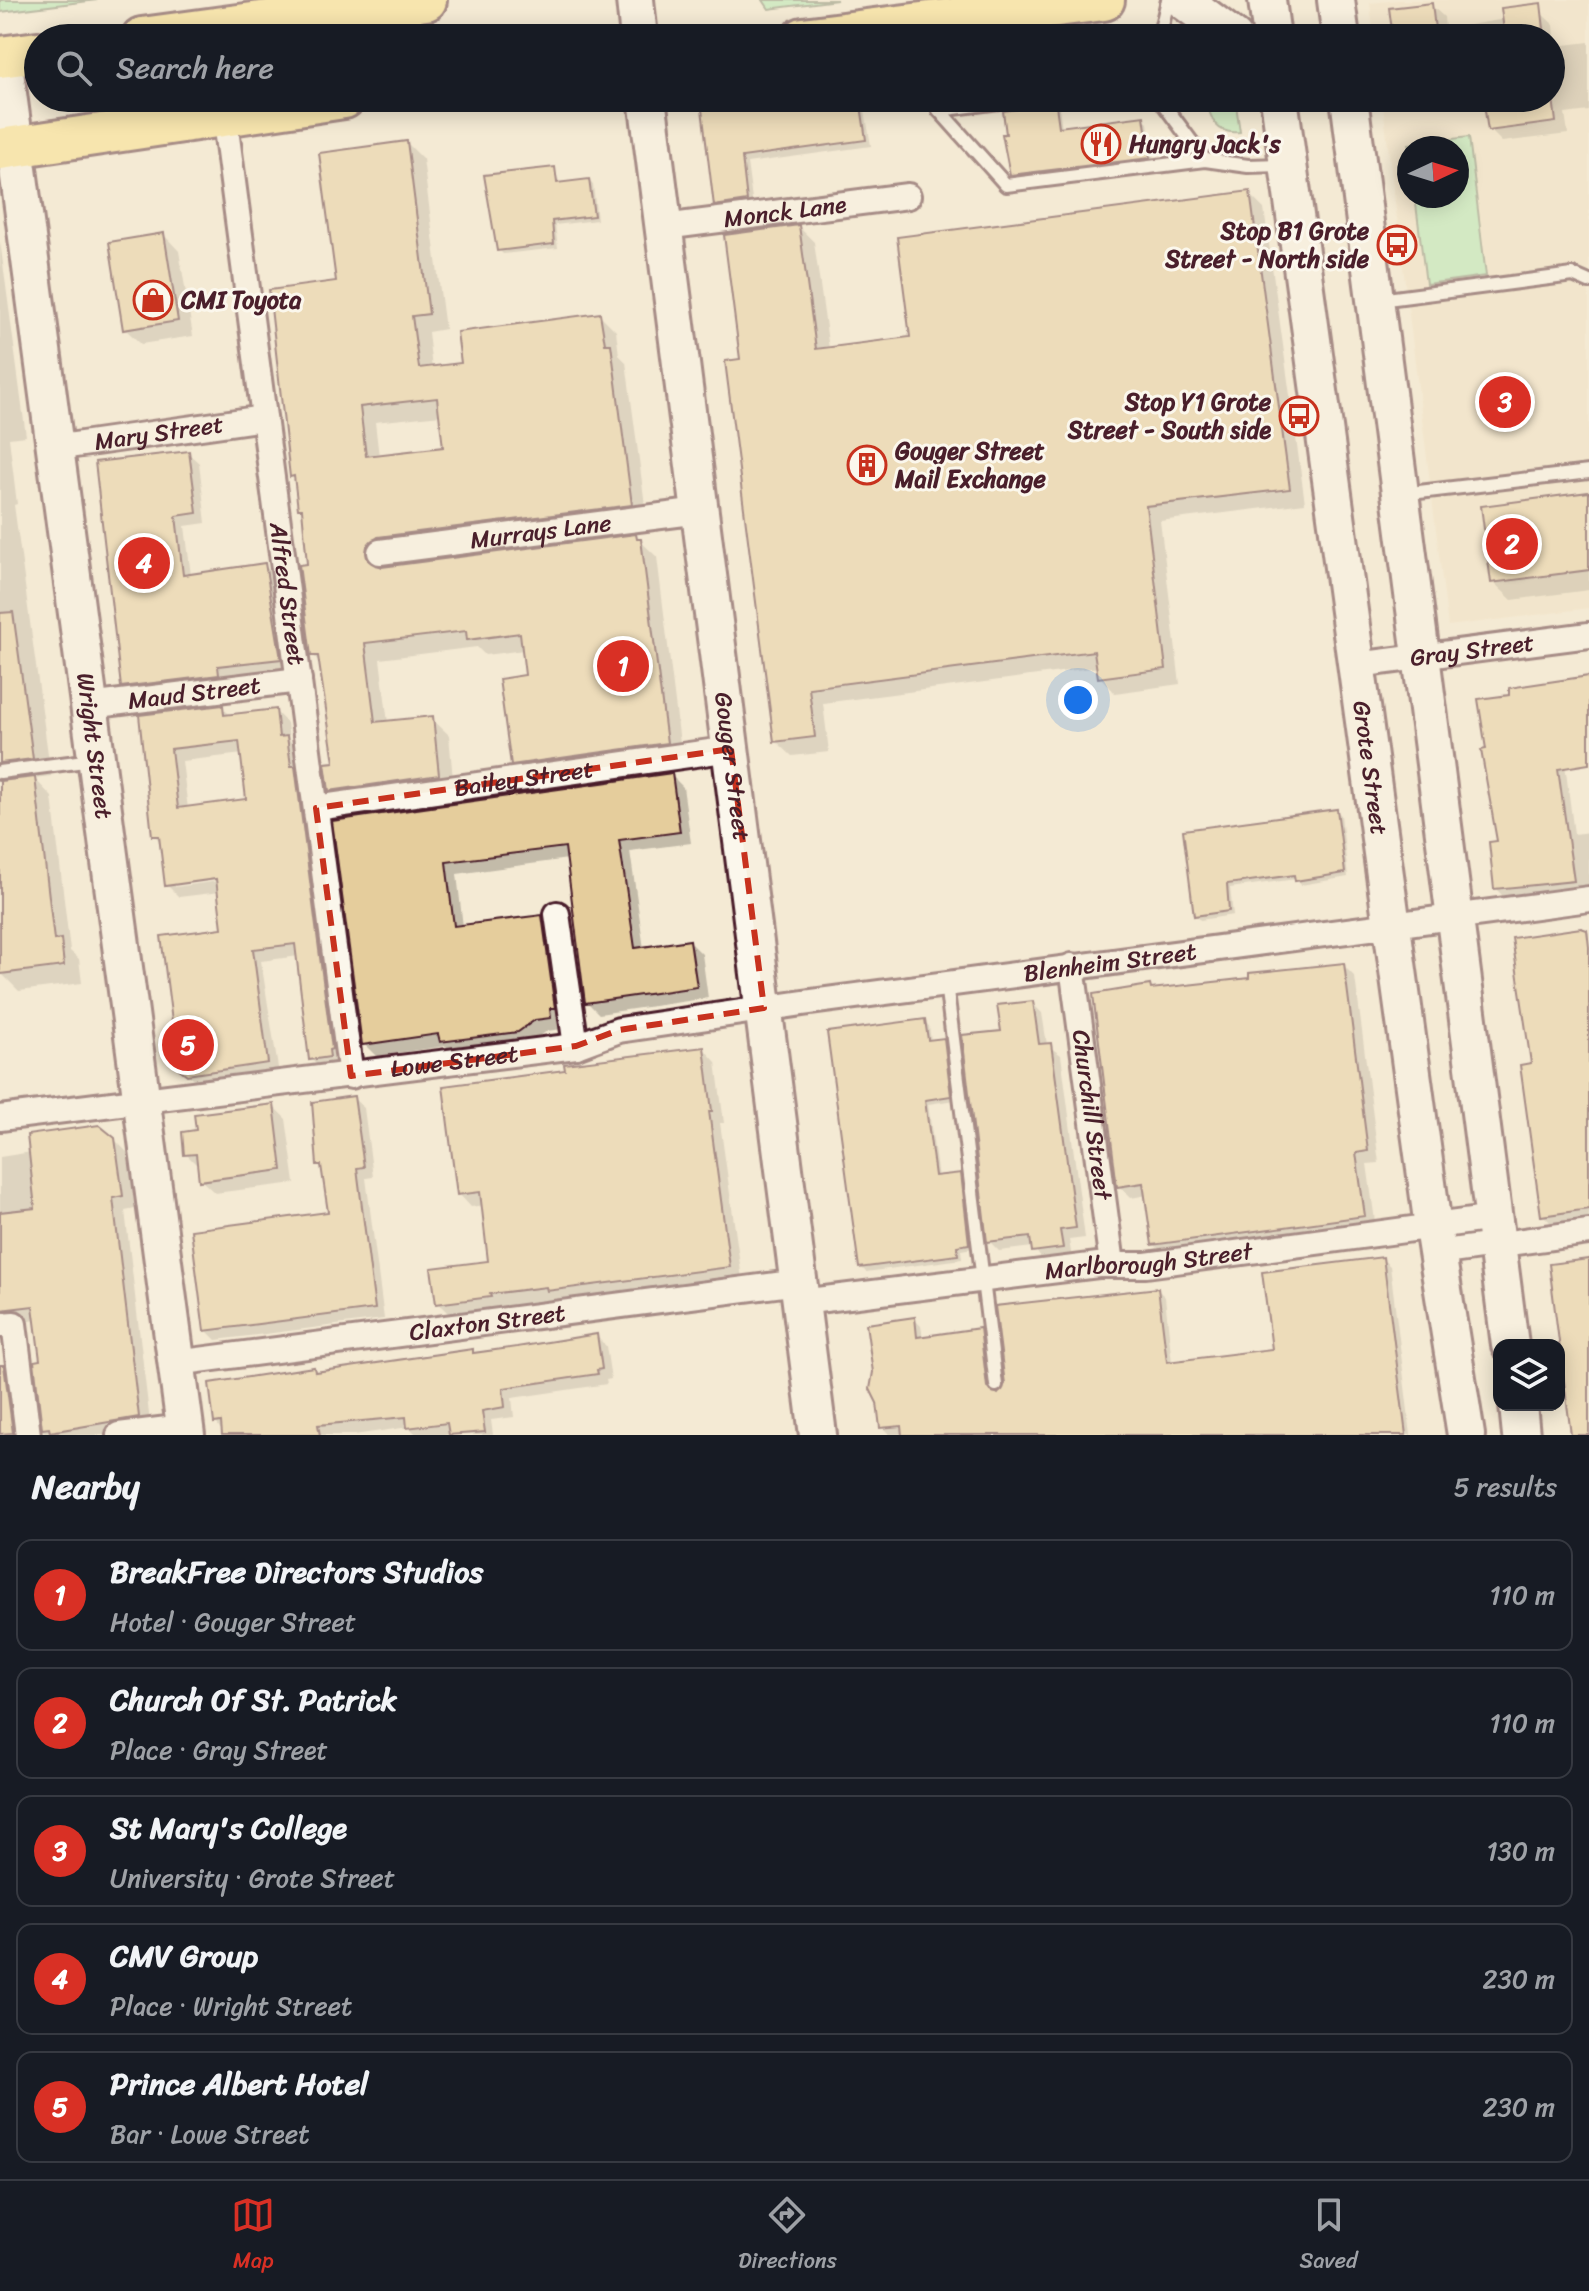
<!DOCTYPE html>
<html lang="en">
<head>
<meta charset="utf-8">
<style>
  :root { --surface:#171b24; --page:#20242c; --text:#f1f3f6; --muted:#9ea1a6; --line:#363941; --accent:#d93025 }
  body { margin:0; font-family:Sriracha,sans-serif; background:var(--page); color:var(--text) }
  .controls { position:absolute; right:24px; bottom:24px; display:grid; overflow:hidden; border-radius:16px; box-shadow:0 4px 20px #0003 }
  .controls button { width:72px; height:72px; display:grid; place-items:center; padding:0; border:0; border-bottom:2px solid var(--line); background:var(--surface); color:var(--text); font:40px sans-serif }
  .compass { position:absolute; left:1397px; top:136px; width:72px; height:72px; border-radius:50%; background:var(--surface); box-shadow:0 4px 20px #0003; rotate:86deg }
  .you { position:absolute; left:1078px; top:700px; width:28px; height:28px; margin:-20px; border:6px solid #fff; border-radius:50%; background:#1a73e8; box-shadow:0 0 0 12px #1a73e833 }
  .badge { display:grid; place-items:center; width:52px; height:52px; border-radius:50%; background:var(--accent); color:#fff; font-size:26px; font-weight:700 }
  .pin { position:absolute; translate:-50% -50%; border:4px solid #fff; box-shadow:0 2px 8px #0006 }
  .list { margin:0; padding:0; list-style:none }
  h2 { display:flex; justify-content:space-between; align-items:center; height:104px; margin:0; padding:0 32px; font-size:34px }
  h2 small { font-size:26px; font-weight:400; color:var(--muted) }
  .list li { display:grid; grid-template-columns:52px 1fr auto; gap:24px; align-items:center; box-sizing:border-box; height:112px; margin:0 16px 16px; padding:0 16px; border:2px solid var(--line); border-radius:16px }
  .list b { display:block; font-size:30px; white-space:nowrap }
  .list p { margin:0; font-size:26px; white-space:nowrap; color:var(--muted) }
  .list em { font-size:26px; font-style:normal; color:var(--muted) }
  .icon { flex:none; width:44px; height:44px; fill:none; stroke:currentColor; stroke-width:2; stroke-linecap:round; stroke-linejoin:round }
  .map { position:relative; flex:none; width:1589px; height:1435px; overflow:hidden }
  .search { position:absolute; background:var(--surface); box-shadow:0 4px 20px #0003; left:24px; right:24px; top:24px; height:88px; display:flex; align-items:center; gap:20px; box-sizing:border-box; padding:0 28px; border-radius:44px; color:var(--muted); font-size:30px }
  .sheet { height:744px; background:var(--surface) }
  nav { display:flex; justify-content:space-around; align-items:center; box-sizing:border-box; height:112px; border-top:2px solid var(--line); background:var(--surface); font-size:22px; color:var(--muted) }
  nav a { display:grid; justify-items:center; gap:4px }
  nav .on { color:var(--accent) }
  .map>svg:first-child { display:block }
</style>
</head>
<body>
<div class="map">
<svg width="1589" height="1435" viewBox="0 0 1589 1435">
  <rect width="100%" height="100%" fill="#f4ead4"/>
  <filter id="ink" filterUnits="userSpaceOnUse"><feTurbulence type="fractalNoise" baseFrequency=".0125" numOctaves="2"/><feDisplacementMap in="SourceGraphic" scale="16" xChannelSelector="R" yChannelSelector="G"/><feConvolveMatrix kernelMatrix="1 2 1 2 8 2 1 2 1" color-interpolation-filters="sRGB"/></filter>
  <g filter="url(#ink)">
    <!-- built -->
    <path fill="#f0e1c3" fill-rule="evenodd" d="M1399,0H1589V608L1448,626L1382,98H1551V38H1374L1370,3ZM1409,148H1457V196H1409Z"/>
    <!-- green -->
    <g fill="#aae8af" stroke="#7a846d" stroke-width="2">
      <polygon points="0,0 97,0 0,12"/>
      <polygon points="763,0 837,0 769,9"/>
      <path d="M1205,98H1235L1240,132C1215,135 1211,119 1205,98Z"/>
      <polygon points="1469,137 1486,276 1426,284 1415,196 1457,196 1457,148 1409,148 1409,144"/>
    </g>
    <!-- shadow -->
    <g fill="#0003" fill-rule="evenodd">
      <polygon points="1431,5 1444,17 1445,29 1541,13 1554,25 1556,46 1589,42 1589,111 1565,114 1568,134 1502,142 1490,130 1485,98 1432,103 1427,98 1551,98 1551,38 1395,38"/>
      <polygon points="733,98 740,110 830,98 863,98 871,146 747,163 753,207 722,211 716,205"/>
      <polygon points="1042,98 1058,98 1062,129 1144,118 1148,123 1154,162 1016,179 1011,174 1034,109"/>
      <path d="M407,143L423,159L445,329L428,332L432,369L463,365L600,315L616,331L619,355L626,362L647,520L382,562V569L635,536L657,557L682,759L530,780L513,764L528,676L524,650L485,655L477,647L380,659L388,723L432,719L449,735L454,791L347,806L330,790L337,763L321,664L313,655L304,513L300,508L296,480L292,476L338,282ZM441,415L446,449L379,457L375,422Z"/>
      <polygon points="555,169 560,184 589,181 593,185 597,220 555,225 558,248 503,254 499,250"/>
      <polygon points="1249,194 1264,209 1305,503 1160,521 1180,684 1115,693 1100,677 1099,667 823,703 829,752 792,756 776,741 742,360 799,227 814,242 829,349 912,338"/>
      <polygon points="164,235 179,251 193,336 141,344 125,329"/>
      <polygon points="0,241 26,436 9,438 17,504 14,505 51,776 34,778 52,797 70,951 79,959 82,983 19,991 1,973 0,967"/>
      <polygon points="188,453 199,463 206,523 185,526 191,576 265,566 275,576 290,669 227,676 228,684 133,696 123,686"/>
      <polygon points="1589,494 1589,590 1512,600 1493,582"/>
      <polygon points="1589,678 1589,752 1564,756 1574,834 1589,832 1589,888 1504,897 1496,889 1500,842 1488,751 1512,696"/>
      <path d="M222,707L231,716L275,711L287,723L289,740L299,750L341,1069L323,1071L311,1059L299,956L261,961L279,1074L201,1086L180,1067L224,930L220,892L179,897L167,885L162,843L154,835L141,717ZM243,754L249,801L188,809L182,761ZM226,876V880L175,887V883Z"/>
      <polygon points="671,775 683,787 691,843 630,851 644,949 690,942 702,954 708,998 599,1014 587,1002 568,859 457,874 463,927 541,917 553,929 562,1029 547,1031 530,1043 453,1053 446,1046 376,1056 364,1044 335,823"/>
      <polygon points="1336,811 1341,815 1348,877 1301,885 1296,879 1230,888 1233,915 1200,920 1196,915 1185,832"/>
      <polygon points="1586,929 1589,933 1589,1229 1562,1234 1543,1215 1533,1065 1515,939"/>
      <polygon points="1343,965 1355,977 1379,1163 1367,1164 1376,1228 1166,1256 1154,1244 1147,1195 1131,1198 1119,1186 1150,987 1154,991 1252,980"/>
      <polygon points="1032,1003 1042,1013 1047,1045 1061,1055 1085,1238 1069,1240 1072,1258 1044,1262 1033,1247 999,1251 989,1241 1003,1032"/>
      <polygon points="924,1021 929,1026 931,1041 943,1040 948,1044 955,1100 928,1104 938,1178 960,1175 964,1180 973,1248 961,1250 962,1259 866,1272 861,1267"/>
      <polygon points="704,1049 716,1062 724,1123 720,1123 742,1279 561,1303 557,1299 451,1316 438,1303 491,1263 484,1205 471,1207 459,1194 567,1072"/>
      <polygon points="353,1098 364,1108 373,1177 366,1178 384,1319 216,1340 206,1330 330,1214 324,1170 318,1164"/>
      <polygon points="273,1106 286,1119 295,1183 215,1193 201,1180 200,1168 186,1154 199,1131"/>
      <polygon points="114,1139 128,1153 135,1209 125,1211 151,1431 126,1435 44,1435 36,1362 43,1361 37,1320 0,1325 0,1157"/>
      <polygon points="1382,1259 1390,1266 1411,1435 890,1435 882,1427 914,1319 921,1326 923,1338 979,1330 987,1338 994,1393 998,1396 1158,1290 1165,1297 1172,1363 1275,1351"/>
      <polygon points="596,1336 606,1346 611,1379 606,1380 607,1384 512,1398 514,1417 491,1420 493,1435 417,1435 409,1427 354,1435 224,1435 216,1422 314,1369 318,1373"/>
      <polygon points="0,1367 17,1380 25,1435 0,1435"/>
    </g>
    <!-- building -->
    <g fill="#e5cd9c" stroke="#4a1f2b" stroke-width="2" fill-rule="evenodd">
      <polygon points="1432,3 1436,38 1393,38 1389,8"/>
      <polygon points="1541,3 1545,38 1505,38 1501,8"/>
      <polygon points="734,98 735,109 815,98 860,98 866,140 742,157 747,201 714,206 701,101"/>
      <polygon points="1040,98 1055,98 1059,127 1144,116 1150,158 1010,175 1002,134 1006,134 1003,111 1033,107"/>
      <polygon points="1483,98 1553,98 1556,122 1488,131"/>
      <path d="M407,141L429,314L412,316L419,368L461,363L457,332L600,313L605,344H611L632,505L378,537L367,546L368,560L382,567L636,534L637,539H641L667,743L511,765L499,679L525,675L520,633L467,640L466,631L365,643L375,722L433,716L439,775L329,791L325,763L334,762L318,656H311L299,565L307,564L302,509H298L294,476L290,477L269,290L336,281L319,153ZM437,398L443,447L366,456L360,407Z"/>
      <polygon points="555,167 557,183 589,179 594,216 552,221 554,244 497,251 484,175"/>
      <polygon points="1250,191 1290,489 1146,506 1166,669 1098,678 1094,651 809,688 815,737 774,742 725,361 740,359 724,235 799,225 816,349 910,337 897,237"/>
      <polygon points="164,233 178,321 123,330 109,242"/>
      <polygon points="189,451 197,513 176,516 183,575 265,563 281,659 218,666 219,675 121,687 95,462"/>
      <polygon points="1589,492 1589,570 1491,583 1481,506"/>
      <polygon points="13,612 33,759 0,763 0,613"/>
      <polygon points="1589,676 1589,764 1558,769 1574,881 1494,889 1489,842 1497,841 1481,750 1486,749 1478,699 1509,695 1509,688"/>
      <path d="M223,705L224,715L276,709L279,737L287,736L291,766H295L332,1049L329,1050L330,1057L309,1060L295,944L253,949L268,1063L187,1075L178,1068L161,936L222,928L216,879L165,886L159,836H152L139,715ZM239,741L246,799L178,808L171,749Z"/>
      <polygon points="672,773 680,832 619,840 635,948 690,940 697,987 585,1003 565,847 446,862 454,926 542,915 555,1008 550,1008 551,1018 535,1020 518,1032 440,1042 438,1034 362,1045 332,821"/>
      <polygon points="35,777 54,940 61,939 64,966 0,974 0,781"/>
      <polygon points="1337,809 1345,873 1295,881 1294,875 1227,884 1229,911 1194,916 1183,830"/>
      <polygon points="1581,928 1587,930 1589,947 1589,1209 1541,1216 1520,1065 1531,1063 1512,938"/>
      <polygon points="1344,963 1368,1151 1356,1153 1365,1216 1152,1245 1143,1183 1117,1187 1093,994 1150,985 1151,989 1249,978 1249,973"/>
      <polygon points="1033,1001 1039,1044 1051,1043 1076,1228 1060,1230 1063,1248 1032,1252 1030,1237 987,1242 962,1035 1001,1031 997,1005"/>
      <polygon points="925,1019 928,1040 944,1038 951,1096 925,1100 935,1176 961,1173 969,1244 957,1246 958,1255 859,1268 827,1032"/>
      <polygon points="704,1047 712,1111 709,1111 730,1267 547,1291 546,1287 490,1294 491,1297 436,1304 431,1268 488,1261 480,1192 457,1195 443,1086 565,1070 564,1064"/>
      <polygon points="354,1096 364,1167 357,1168 375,1309 204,1331 191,1230 328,1212 321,1165 317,1165 312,1102"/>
      <polygon points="274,1104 282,1170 199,1181 196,1154 184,1155 182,1132 196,1130 194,1114"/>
      <polygon points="99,1125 115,1138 123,1196 113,1198 139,1417 50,1432 49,1428 42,1429 34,1361 40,1360 33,1306 0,1310 0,1212 35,1208 27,1135"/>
      <polygon points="1383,1257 1406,1435 902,1435 901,1426 880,1428 877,1403 870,1389 873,1372 866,1324 915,1317 917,1337 980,1328 987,1387 998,1394 1005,1384 995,1306 1158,1288 1167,1362 1272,1349 1262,1272"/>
      <polygon points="1589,1259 1589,1435 1571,1435 1549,1264"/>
      <polygon points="597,1334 602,1369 597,1370 598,1374 503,1388 505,1407 482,1411 485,1432 449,1435 447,1423 407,1428 406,1417 318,1425 320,1435 222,1435 221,1422 214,1423 209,1383 314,1367 315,1372 473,1349 473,1353 517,1347"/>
      <polygon points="0,1365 4,1365 13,1433 0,1434"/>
    </g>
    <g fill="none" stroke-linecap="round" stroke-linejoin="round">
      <defs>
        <g id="lane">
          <polyline points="1159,38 1168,0"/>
          <polyline points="935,98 939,110 1006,185 1205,160 1248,166 1285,165"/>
          <polyline points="1159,98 1205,160"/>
          <polyline points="939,110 1031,98"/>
          <polyline points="1379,300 1573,275 1589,282"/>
          <polyline points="1402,494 1589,472"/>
          <polyline points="0,772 92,760"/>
          <polyline points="946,983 996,1385"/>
        </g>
        <g id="street">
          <path id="s1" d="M224,114L351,1076"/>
          <path id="s2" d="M664,227L908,196"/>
          <path id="s3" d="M54,448L264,418"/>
          <path id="s4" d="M380,552L700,511"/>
          <path id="s5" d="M1357,665L1589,635"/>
          <path id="s6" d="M89,706L299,680"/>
          <path id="s7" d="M316,808L731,749"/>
          <polyline points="557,914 576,1046"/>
          <path id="s8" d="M1072,966L1112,1264"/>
          <path id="s9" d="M0,1118L576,1046L619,1030L803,1003L1589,899"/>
          <polyline points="1437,1253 1589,1232"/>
          <path id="s10" d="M801,1302L1098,1265H1146L1494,1218"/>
          <polyline points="0,1325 14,1324 28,1435"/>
          <path id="s11" d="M176,1363L799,1282"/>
          <polyline points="119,1435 184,1427"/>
        </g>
        <g id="secondary">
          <polyline points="635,0 639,38"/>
          <polyline points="1183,0 1234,38"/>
          <polyline points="1267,0 1272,38"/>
          <polyline points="1336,0 1341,38"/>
          <path id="s12" d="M3,56L186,1435"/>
          <path id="s13" d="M647,98L818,1435"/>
          <path id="s14" d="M1279,98L1433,1227L1466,1435"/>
          <polyline points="1349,98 1510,1345"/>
          <polyline points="1518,1405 1521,1435"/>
        </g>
        <g id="primary">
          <polyline points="142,38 426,0"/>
          <polyline points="803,38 1104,0"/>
          <polyline points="0,57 38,52"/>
          <polyline points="0,149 344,98"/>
        </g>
      </defs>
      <!-- lane casing -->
      <use href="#lane" stroke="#4a1f2b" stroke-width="18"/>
      <!-- street casing -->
      <use href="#street" stroke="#4a1f2b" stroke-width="30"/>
      <!-- secondary casing -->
      <use href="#secondary" stroke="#4a1f2b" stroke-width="42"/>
      <!-- primary casing -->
      <use href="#primary" stroke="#4a1f2b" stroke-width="46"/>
      <!-- lane -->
      <use href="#lane" stroke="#fbf7ec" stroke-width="12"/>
      <!-- street -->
      <use href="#street" stroke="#fbf7ec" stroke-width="24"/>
      <!-- secondary -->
      <use href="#secondary" stroke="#fbf7ec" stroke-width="36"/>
      <!-- primary -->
      <use href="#primary" stroke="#fbe080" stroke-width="40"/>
    </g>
  </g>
  <!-- marked area -->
  <path d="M0 0H1589V1435H0ZM731,749L764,1008L619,1030L576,1046L351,1076L316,808Z" fill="#f4ead4" fill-opacity=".55" fill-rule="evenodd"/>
  <path fill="none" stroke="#c8321e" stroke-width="6" stroke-dasharray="16 10" stroke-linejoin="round" d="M731,749L764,1008L619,1030L576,1046L351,1076L316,808Z"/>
  <!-- icons -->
  <defs>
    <symbol id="restaurant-ring" viewBox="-11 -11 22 22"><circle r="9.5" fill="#fbf7ec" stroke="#c8321e" stroke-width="1.5"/><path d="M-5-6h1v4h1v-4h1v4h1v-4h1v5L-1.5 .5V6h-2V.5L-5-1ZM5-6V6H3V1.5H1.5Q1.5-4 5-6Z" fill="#c8321e"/></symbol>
    <symbol id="bus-ring" viewBox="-11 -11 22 22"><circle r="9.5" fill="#fbf7ec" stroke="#c8321e" stroke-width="1.5"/><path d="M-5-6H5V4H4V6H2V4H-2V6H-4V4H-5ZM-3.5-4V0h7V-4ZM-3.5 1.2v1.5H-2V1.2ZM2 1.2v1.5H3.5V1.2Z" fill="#c8321e"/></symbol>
    <symbol id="shop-ring" viewBox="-11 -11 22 22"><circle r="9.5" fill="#fbf7ec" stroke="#c8321e" stroke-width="1.5"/><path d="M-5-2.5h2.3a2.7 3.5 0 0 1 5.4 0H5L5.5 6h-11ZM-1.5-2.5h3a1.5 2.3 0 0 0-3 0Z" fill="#c8321e"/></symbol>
    <symbol id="building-ring" viewBox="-11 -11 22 22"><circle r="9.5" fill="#fbf7ec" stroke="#c8321e" stroke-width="1.5"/><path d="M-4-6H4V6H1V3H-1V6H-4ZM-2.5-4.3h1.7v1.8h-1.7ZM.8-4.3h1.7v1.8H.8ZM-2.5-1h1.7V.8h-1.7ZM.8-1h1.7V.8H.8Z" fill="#c8321e"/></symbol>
  </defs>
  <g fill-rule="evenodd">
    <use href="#restaurant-ring" x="1079" y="122" width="44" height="44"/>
    <use href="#bus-ring" x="1375" y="223" width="44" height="44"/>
    <use href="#shop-ring" x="131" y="278" width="44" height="44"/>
    <use href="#bus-ring" x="1277" y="394" width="44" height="44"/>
    <use href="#building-ring" x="845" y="443" width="44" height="44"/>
  </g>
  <g text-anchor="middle" stroke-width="6" stroke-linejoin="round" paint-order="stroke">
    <!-- poi labels -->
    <g font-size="24" font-weight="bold" fill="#4a1f2b" stroke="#fbf7ec" text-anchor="start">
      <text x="1129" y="152">Hungry Jack's</text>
      <text x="1369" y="239" text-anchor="end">Stop B1 Grote<tspan x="1369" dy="28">Street - North side</tspan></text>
      <text x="181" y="308">CMI Toyota</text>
      <text x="1271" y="410" text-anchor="end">Stop Y1 Grote<tspan x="1271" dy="28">Street - South side</tspan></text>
      <text x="895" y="459">Gouger Street<tspan x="895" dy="28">Mail Exchange</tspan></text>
    </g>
    <!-- street labels -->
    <g font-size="24" fill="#4a1f2b" stroke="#fbf7ec">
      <text dy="8" stroke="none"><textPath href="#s2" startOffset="122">Monck Lane</textPath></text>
      <text dy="8" stroke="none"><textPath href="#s3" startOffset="106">Mary Street</textPath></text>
      <text dy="8" stroke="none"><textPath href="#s4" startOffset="162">Murrays Lane</textPath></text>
      <text dy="8" stroke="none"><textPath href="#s1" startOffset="484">Alfred Street</textPath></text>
      <text dy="8" stroke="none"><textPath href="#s5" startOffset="116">Gray Street</textPath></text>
      <text dy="8" stroke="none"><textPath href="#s6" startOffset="106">Maud Street</textPath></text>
      <text dy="8" stroke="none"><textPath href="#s12" startOffset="696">Wright Street</textPath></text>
      <text dy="8" stroke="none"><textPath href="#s13" startOffset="674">Gouger Street</textPath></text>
      <text dy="8" stroke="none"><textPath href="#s14" startOffset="676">Grote Street</textPath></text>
      <text dy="8" stroke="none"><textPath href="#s7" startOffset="210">Bailey Street</textPath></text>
      <text dy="8" stroke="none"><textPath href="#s9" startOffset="1122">Blenheim Street</textPath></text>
      <text dy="8" stroke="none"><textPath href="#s9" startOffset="458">Lowe Street</textPath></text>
      <text dy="8" stroke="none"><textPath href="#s8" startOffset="150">Churchill Street</textPath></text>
      <text dy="8" stroke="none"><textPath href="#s10" startOffset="350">Marlborough Street</textPath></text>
      <text dy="8" stroke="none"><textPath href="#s11" startOffset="314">Claxton Street</textPath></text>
    </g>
  </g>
</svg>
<div class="controls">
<button><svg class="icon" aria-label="layers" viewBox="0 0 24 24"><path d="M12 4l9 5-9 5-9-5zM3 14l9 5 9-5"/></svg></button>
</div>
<svg class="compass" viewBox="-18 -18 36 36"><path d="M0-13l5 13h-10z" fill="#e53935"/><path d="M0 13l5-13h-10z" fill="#9ea1a6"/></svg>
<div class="you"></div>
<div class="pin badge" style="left:623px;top:666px">1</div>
<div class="pin badge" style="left:1512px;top:544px">2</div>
<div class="pin badge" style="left:1505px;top:402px">3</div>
<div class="pin badge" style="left:144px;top:563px">4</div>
<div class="pin badge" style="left:188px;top:1045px">5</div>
<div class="search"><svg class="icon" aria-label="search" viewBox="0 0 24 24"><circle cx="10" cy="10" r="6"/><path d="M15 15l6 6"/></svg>Search here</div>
</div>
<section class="sheet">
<h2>Nearby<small>5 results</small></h2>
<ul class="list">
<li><span class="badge">1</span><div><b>BreakFree Directors Studios</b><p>Hotel · Gouger Street</p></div><em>110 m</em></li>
<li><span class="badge">2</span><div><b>Church Of St. Patrick</b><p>Place · Gray Street</p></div><em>110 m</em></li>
<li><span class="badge">3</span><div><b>St Mary's College</b><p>University · Grote Street</p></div><em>130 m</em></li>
<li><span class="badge">4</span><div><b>CMV Group</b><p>Place · Wright Street</p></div><em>230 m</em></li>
<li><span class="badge">5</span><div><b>Prince Albert Hotel</b><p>Bar · Lowe Street</p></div><em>230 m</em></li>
</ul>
</section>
<nav>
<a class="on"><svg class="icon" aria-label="map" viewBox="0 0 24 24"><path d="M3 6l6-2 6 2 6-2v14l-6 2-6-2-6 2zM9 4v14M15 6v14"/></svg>Map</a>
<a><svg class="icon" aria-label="directions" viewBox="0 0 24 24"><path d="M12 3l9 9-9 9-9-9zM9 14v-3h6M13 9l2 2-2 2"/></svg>Directions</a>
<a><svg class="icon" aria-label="saved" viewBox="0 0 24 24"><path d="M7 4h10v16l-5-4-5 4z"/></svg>Saved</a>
</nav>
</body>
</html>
